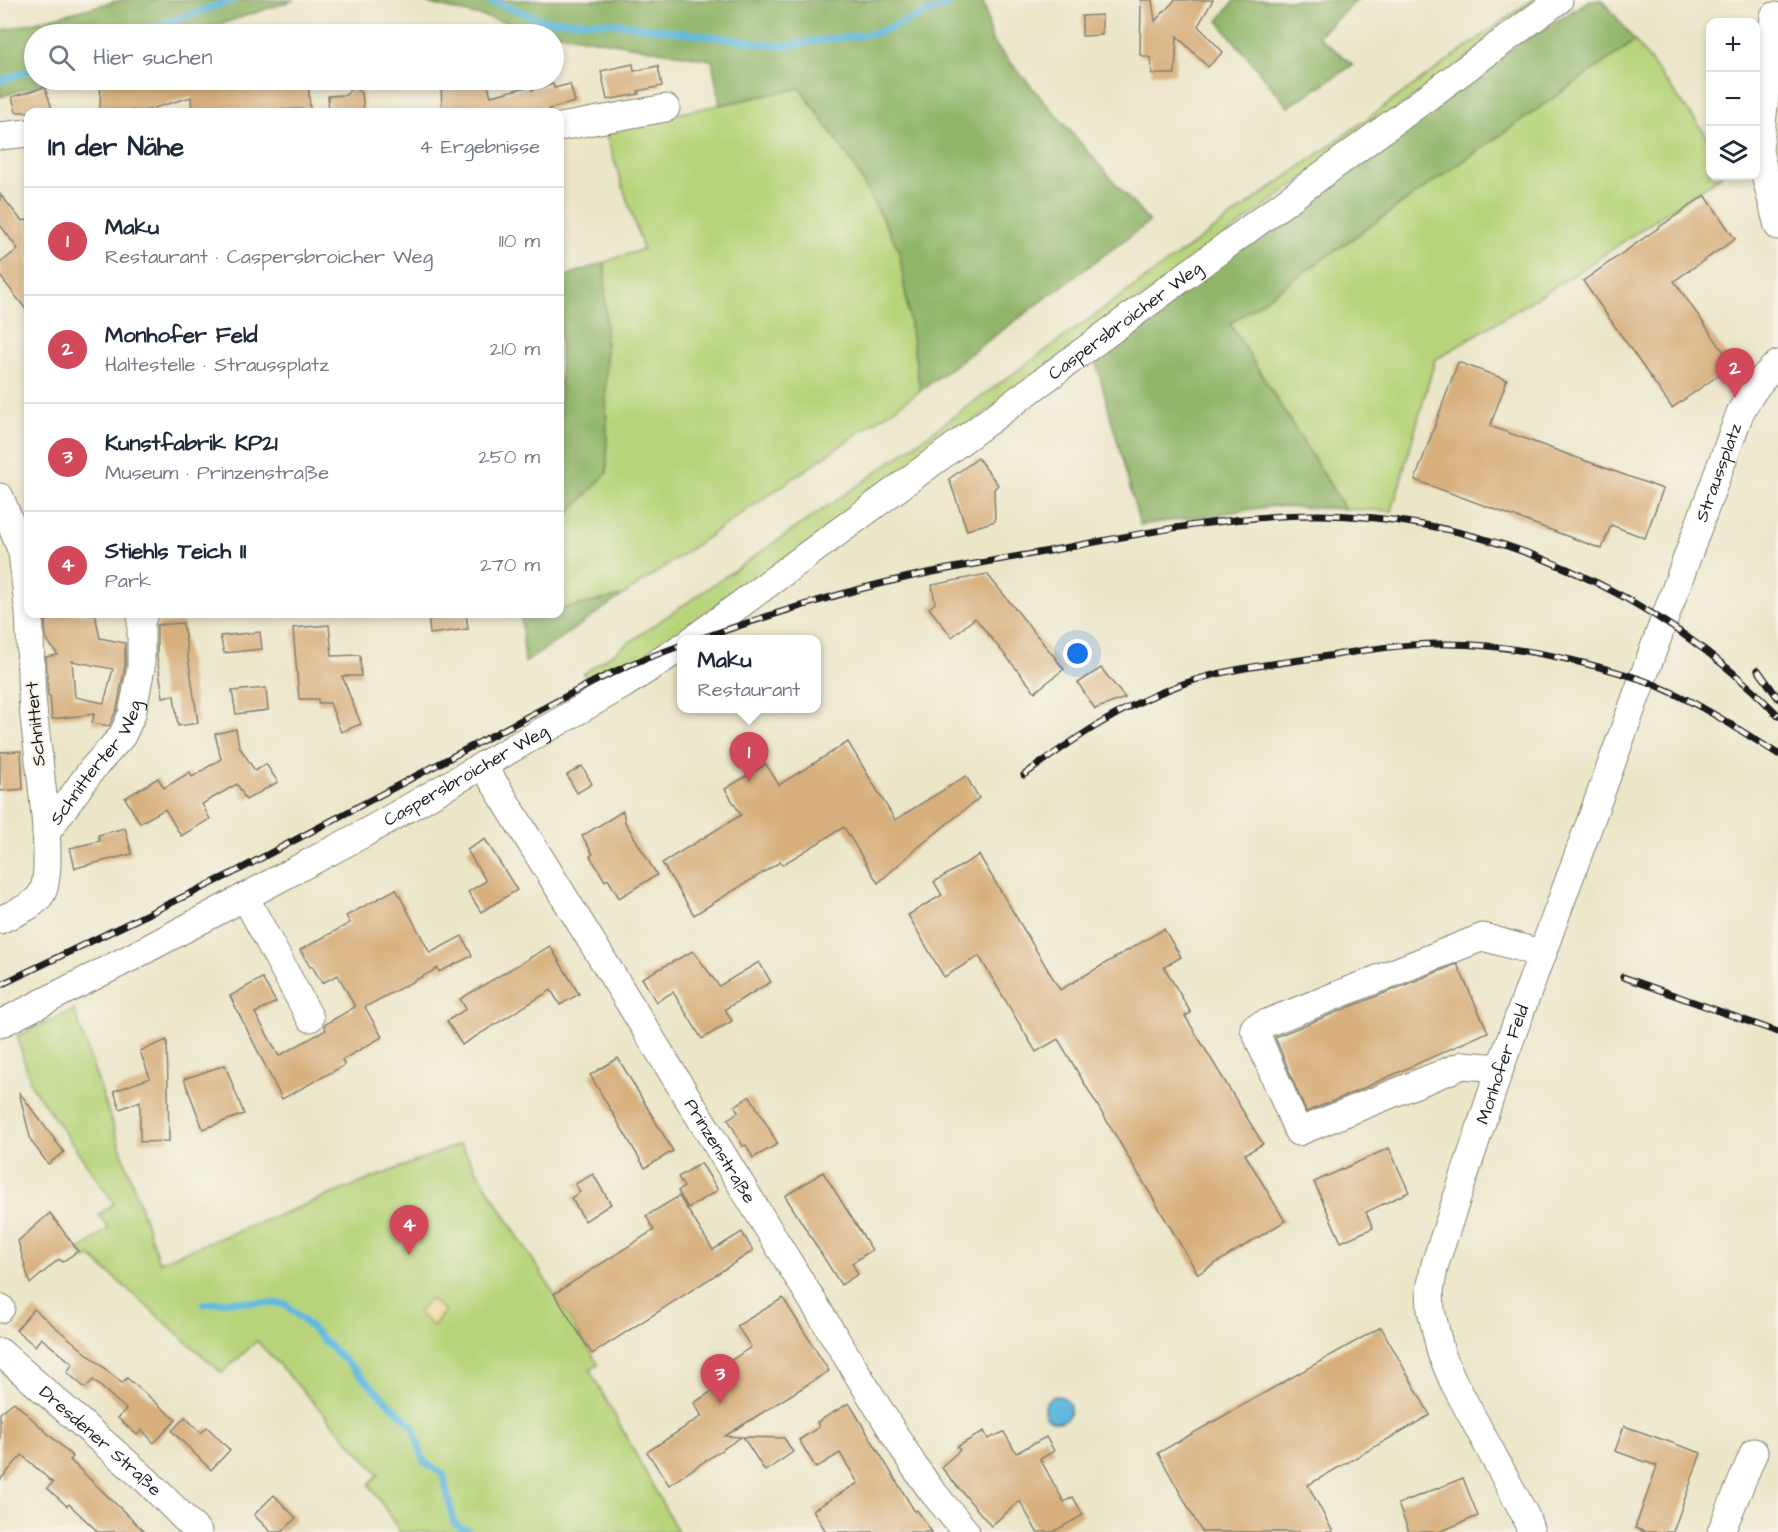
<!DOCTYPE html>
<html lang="de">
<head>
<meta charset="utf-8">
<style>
  :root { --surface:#fff; --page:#f6f6f7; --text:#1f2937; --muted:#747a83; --line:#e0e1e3; --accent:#d1495b }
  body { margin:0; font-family:"Architects Daughter",sans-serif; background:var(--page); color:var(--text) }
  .controls { position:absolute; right:18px; top:18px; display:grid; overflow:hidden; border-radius:12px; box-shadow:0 3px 9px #0003 }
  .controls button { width:54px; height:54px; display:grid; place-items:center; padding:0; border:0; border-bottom:2px solid var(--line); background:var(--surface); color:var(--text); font:30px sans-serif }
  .you { position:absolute; left:1078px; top:654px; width:21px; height:21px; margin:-15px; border:4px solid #fff; border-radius:50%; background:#1a73e8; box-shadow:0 0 0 9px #1a73e833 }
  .badge { display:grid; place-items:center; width:39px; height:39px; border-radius:50%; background:var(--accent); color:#fff; font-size:20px; font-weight:700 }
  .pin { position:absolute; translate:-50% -50px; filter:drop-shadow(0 2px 3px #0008) }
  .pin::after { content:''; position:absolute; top:32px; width:21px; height:18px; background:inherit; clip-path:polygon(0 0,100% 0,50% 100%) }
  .popup { position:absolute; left:677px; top:635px; width:144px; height:78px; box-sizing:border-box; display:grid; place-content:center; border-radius:12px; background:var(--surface); filter:drop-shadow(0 2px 4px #0005); font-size:20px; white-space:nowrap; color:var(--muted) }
  .popup b { font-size:22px; color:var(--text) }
  .popup::after { content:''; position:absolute; left:50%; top:100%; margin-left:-12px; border:12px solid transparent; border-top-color:var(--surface) }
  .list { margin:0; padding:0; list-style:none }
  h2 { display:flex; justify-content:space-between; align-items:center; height:78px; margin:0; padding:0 24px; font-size:26px }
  h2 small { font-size:20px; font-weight:400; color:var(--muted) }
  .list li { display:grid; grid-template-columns:39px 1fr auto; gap:18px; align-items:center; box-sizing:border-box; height:108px; padding:0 24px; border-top:2px solid var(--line) }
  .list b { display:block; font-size:22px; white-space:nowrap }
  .list p { margin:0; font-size:20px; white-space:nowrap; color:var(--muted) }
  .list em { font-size:20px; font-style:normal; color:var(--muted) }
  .icon { flex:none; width:33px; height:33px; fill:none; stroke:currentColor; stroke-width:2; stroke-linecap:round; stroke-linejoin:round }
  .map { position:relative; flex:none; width:1778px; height:1532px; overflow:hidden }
  .search { position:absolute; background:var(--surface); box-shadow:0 3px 9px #0003; left:24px; top:24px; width:540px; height:66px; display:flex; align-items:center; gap:15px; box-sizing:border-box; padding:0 21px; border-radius:33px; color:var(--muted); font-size:22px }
  .panel { position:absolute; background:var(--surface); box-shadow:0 3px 9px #0003; left:24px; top:108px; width:540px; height:510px; border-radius:12px }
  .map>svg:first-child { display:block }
</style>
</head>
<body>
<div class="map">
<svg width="1778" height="1532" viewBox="0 0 1778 1532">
  <rect width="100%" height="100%" fill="#f7f3e8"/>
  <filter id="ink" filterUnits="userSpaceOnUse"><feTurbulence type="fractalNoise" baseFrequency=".0167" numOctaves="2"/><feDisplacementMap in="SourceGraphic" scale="12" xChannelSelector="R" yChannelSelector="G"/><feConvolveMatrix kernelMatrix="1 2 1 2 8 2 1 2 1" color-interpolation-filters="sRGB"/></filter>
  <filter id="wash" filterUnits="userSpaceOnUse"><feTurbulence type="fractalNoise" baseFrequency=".008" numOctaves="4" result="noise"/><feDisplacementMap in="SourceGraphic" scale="24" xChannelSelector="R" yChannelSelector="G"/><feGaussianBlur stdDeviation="1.35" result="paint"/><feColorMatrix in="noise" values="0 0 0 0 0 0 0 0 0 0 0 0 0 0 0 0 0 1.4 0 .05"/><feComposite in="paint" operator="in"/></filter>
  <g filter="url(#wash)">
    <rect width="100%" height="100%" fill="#ece6c9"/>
    <!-- green -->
    <g fill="#b7d47a" stroke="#6a784b" stroke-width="1.5">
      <polygon points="1532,0 1545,0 730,601 594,690 583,674 860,484"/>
      <polygon points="1635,41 1708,137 1710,143 1710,176 1721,176 1569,278 1435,360 1392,511 1345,509 1230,324"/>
      <polygon points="800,88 852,162 899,250 920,391 622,596 560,609 560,523 607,472 605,262 643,249 604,129"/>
      <polygon points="74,1010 159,1262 460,1144 592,1354 598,1365 590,1370 678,1532 400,1532 369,1484 379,1474 257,1341 222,1373 90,1256 86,1259 78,1251 109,1228 99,1215 114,1203 31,1085 17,1036"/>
    </g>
    <!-- forest -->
    <g fill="#91b66a" stroke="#566943" stroke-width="1.5">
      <polygon points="121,0 294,0 190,34 34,34 34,80 53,80 0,97 0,31"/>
      <polygon points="414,0 982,0 986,10 992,41 1149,222 920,391 899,250 852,162 800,88 720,105 712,60 543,31"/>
      <polygon points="1235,0 1357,0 1318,36 1353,65 1288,107 1218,21"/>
      <polygon points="1590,0 1603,0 1635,41 1230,324 1345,509 1274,506 1140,525 1094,355 1491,62"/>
      <polygon points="605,262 607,473 560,523 560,278"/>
      <polygon points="622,596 525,663 521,614 560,614 560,609"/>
    </g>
    <!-- sand -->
    <polygon fill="#eeda9e" stroke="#857b5d" stroke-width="1.5" points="430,1299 445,1311 433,1326 418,1313"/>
    <!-- water -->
    <circle fill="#61b9de" stroke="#3e6a7d" stroke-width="1.5" cx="1057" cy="1409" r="13"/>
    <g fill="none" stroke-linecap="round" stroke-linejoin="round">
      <!-- stream -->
      <g stroke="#61b9de" stroke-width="7">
        <polyline points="488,0 544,20 613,23 782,46 877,33 947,5"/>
        <polyline points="134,34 233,0"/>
        <polyline points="0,81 34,69"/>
        <polyline points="203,1304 231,1301 286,1304 413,1426 424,1462 443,1474 454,1523 469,1532"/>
      </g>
    </g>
    <g id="blocks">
      <!-- building -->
      <g fill="#d8b07e" fill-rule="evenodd">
        <polygon points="1141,0 1152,0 1155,21 1175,0 1213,0 1198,26 1223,52 1208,67 1177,36 1175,74 1152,74 1151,58 1140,55"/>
        <polygon points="1102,15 1102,35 1082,36 1082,16"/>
        <polygon points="633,64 634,71 658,66 662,86 638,91 639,94 607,100 601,71"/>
        <polygon points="101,80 173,80 174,82 215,82 215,80 308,80 310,109 192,112 191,97 144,111 100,109"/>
        <polygon points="441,80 486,80 491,96 531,86 532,90 553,84 554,88 570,84 575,102 549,109 550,112 442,112"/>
        <polygon points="353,86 362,94 364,112 329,112 328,96 346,95"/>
        <polygon points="45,87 53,112 16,112 12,97"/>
        <polygon points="0,194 22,221 28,220 28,312 0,276 0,263 18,249 0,225"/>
        <polygon points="1705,195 1735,239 1674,281 1733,365 1672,408 1583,281"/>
        <polygon points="1458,362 1507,380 1490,426 1663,489 1645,538 1611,525 1602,549 1415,480"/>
        <polygon points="978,458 998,485 994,489 995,521 967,530 949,479"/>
        <polygon points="987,574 1064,669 1035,692 975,618 952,637 929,608 935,603 932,585"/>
        <path d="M58,614H95L100,638L125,643V666L117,709L109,726L92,723L94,714L52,719L50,696H48L46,657L58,655L46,639L45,622ZM72,661L113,669L104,703L75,697Z"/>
        <polygon points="428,614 466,614 468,629 430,634"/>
        <polygon points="183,623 198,723 178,726 174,695 163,697 157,657 157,625"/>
        <polygon points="329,625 332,656 360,655 361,676 342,676 361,724 341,732 330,703 318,703 318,699 299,699 293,628"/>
        <polygon points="260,632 262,649 224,653 220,636"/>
        <polygon points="1101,668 1125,698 1095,709 1078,683"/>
        <polygon points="266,688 268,710 236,714 232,691"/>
        <polygon points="236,729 239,746 255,771 266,764 278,782 246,800 237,784 202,804 210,819 181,836 165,809 140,823 125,798 158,778 164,788 190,772 192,777 221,759 215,734"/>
        <polygon points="848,742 895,820 966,776 979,798 916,849 878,883 844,827 782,865 780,862 694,915 662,863 741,815 725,789 766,764 779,785"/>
        <polygon points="21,751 23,789 0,791 0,752"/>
        <polygon points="582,766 592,784 577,793 567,775"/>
        <polygon points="623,811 625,822 657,875 619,898 608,879 605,881 590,856 593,854 582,836"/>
        <polygon points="125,828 132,854 75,868 70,848 100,841 98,835"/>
        <polygon points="485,839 517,890 481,912 468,892 486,881 467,850"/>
        <polygon points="979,855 1060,990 1164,929 1181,957 1164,967 1191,1013 1185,1016 1263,1144 1245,1154 1285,1221 1198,1274 1058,1039 1036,1052 979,956 944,977 908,915 942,895 934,882"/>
        <polygon points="396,889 430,953 462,936 472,956 439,972 438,968 365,1007 382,1037 342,1060 345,1065 282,1099 230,996 262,978 276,1002 255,1013 279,1056 326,1030 324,1025 355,1007 338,975 322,983 312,966 310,967 300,950 350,923 346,916"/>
        <polygon points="550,946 579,994 560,1005 551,990 462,1045 447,1021 466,1009 460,999"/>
        <polygon points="693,951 719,986 759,962 771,982 725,1009 732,1021 702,1039 673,992 656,1002 642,978"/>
        <polygon points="1457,964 1488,1032 1357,1091 1306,1112 1275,1037"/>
        <polygon points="167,1040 169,1141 140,1142 140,1101 120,1109 114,1091 150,1078 140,1051"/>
        <polygon points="618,1058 673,1151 645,1168 590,1075"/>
        <polygon points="225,1065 244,1114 203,1129 184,1079"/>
        <polygon points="19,1092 64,1152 48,1164 31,1141"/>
        <polygon points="750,1096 778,1144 753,1158 746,1145 743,1146 728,1119 738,1112 735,1106"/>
        <polygon points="1389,1148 1409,1192 1366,1212 1373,1228 1341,1242 1314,1182"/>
        <polygon points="701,1163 718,1190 688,1208 678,1191 684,1187 678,1177"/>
        <polygon points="823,1172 872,1250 852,1263 858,1274 841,1285 785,1196"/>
        <polygon points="593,1174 611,1204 585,1221 571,1198 580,1192 575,1184"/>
        <polygon points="679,1196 713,1250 742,1232 753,1251 592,1354 554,1294 654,1230 646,1216"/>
        <polygon points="50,1213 78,1251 62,1262 59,1259 30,1284 18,1241"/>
        <polygon points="783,1298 829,1371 725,1436 741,1437 669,1485 647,1452 702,1416 694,1403 735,1376 727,1363 751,1347 737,1326"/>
        <polygon points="34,1309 122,1383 127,1378 176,1420 154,1443 142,1430 137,1435 118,1418 126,1409 93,1380 85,1388 67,1372 73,1364 41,1338 35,1346 16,1330"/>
        <polygon points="1381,1327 1430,1415 1308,1485 1333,1532 1202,1532 1158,1453"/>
        <polygon points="14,1402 73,1457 70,1460 145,1532 98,1532 69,1504 67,1506 47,1488 53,1483 22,1455 0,1480 0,1413"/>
        <polygon points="849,1403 915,1512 917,1510 932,1532 826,1532 813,1510 858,1483 840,1453 816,1468 799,1440 819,1427 817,1422"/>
        <polygon points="185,1417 201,1433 207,1427 230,1450 211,1470 172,1431"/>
        <polygon points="1624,1426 1701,1453 1673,1532 1645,1532 1635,1528 1657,1466 1615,1451"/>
        <polygon points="984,1431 988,1439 1004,1432 1016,1453 1046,1437 1054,1451 1040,1459 1064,1502 1073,1497 1083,1515 1053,1532 1037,1532 1020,1501 991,1526 941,1467 960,1450 957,1447"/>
        <polygon points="743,1437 784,1438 793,1452 765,1471"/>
        <polygon points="1463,1478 1478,1516 1439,1532 1409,1532 1398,1504"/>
        <polygon points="274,1495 296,1518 282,1532 271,1532 254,1515"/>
      </g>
    </g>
  </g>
  <g filter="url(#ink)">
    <use href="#blocks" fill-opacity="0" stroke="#848172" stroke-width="1.5"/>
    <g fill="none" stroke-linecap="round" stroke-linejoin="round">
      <defs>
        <g id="minor">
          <polyline points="1774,16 1759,151 1778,226"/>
          <polyline points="560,127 666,108"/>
          <polyline points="0,136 28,133"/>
          <polyline points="0,497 22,552 28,606"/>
          <path id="s1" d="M692,640L1559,0"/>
          <path id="s2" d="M483,765L914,1466L931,1490L966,1532"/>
          <path id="s3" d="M46,833L93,768L122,736L132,714L141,668V622L144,614"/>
          <polyline points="245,897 310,1018"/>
          <path d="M0,920C14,913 34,907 42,893C57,866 34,734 32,696C30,669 31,641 29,614"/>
          <path id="s4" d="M0,1024L130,958L363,834L623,685L682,647"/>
          <polyline points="1500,1068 1463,1065 1298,1132 1254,1028 1483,937 1543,954"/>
          <polyline points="0,1309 1,1308"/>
          <path id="s5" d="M0,1352L145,1479L198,1532"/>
          <path id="s6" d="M1531,1532L1525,1515L1453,1381L1441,1353L1431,1310L1430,1290L1435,1264L1500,1068L1740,413C1750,394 1761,377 1778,364"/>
          <polyline points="1721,1532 1754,1452"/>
        </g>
      </defs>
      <!-- minor casing -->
      <use href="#minor" stroke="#848172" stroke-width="29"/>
      <!-- minor -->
      <use href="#minor" stroke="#fff" stroke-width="27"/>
      <defs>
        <g id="rail">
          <path d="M697,640C763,617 828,596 896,580C947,568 998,560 1049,551C1138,534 1228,515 1318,515C1491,516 1658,592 1778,715"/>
          <polyline points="1758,670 1778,698"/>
          <path d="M1024,775C1074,739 1121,706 1180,685C1226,668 1274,664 1322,657C1361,651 1400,644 1439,644C1491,643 1541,652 1591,665C1614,671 1638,677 1660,687C1702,705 1740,730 1778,754"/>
          <polyline points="1623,977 1778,1032"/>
          <polyline points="0,985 233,873 593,682 631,664 682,645"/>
        </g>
      </defs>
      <!-- rail casing -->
      <use href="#rail" stroke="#1c1c1c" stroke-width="7"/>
      <!-- rail -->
      <use href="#rail" stroke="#f7f3e8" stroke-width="4.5" stroke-dasharray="14" stroke-linecap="butt"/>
    </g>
  </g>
  <g text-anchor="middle" stroke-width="4.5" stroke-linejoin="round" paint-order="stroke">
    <!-- street labels -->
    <g font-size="18" fill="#1c1c1c" stroke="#f7f3e8">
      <text dy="6" stroke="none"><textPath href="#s1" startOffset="538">Caspersbroicher Weg</textPath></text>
      <text dy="6" stroke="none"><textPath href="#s6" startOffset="1132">Straussplatz</textPath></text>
      <text transform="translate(35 724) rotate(-95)" y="6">Schnittert</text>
      <text dy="6" stroke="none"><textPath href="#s3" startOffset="87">Schnitterter Weg</textPath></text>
      <text dy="6" stroke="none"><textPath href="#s4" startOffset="528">Caspersbroicher Weg</textPath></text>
      <text dy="6" stroke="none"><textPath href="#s6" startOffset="502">Monhofer Feld</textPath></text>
      <text dy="6" stroke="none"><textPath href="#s2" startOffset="453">Prinzenstraße</textPath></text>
      <text dy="6" stroke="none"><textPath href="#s5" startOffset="134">Dresdener Straße</textPath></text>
    </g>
  </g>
</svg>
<div class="controls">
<button>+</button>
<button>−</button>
<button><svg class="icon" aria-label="layers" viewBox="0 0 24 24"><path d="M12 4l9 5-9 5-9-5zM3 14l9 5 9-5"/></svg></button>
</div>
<div class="you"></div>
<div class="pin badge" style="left:749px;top:782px">1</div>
<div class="popup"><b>Maku</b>Restaurant</div>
<div class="pin badge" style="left:1735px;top:398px">2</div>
<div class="pin badge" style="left:720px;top:1404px">3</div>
<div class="pin badge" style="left:409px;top:1255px">4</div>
<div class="search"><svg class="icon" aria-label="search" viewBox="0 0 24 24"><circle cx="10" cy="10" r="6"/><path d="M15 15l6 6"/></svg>Hier suchen</div>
<section class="panel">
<h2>In der Nähe<small>4 Ergebnisse</small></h2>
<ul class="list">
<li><span class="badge">1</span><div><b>Maku</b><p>Restaurant · Caspersbroicher Weg</p></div><em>110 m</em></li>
<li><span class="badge">2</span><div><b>Monhofer Feld</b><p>Haltestelle · Straussplatz</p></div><em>210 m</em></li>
<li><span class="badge">3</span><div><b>Kunstfabrik KP21</b><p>Museum · Prinzenstraße</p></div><em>250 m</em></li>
<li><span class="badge">4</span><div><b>Stiehls Teich II</b><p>Park</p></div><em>270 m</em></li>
</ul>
</section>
</div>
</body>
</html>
